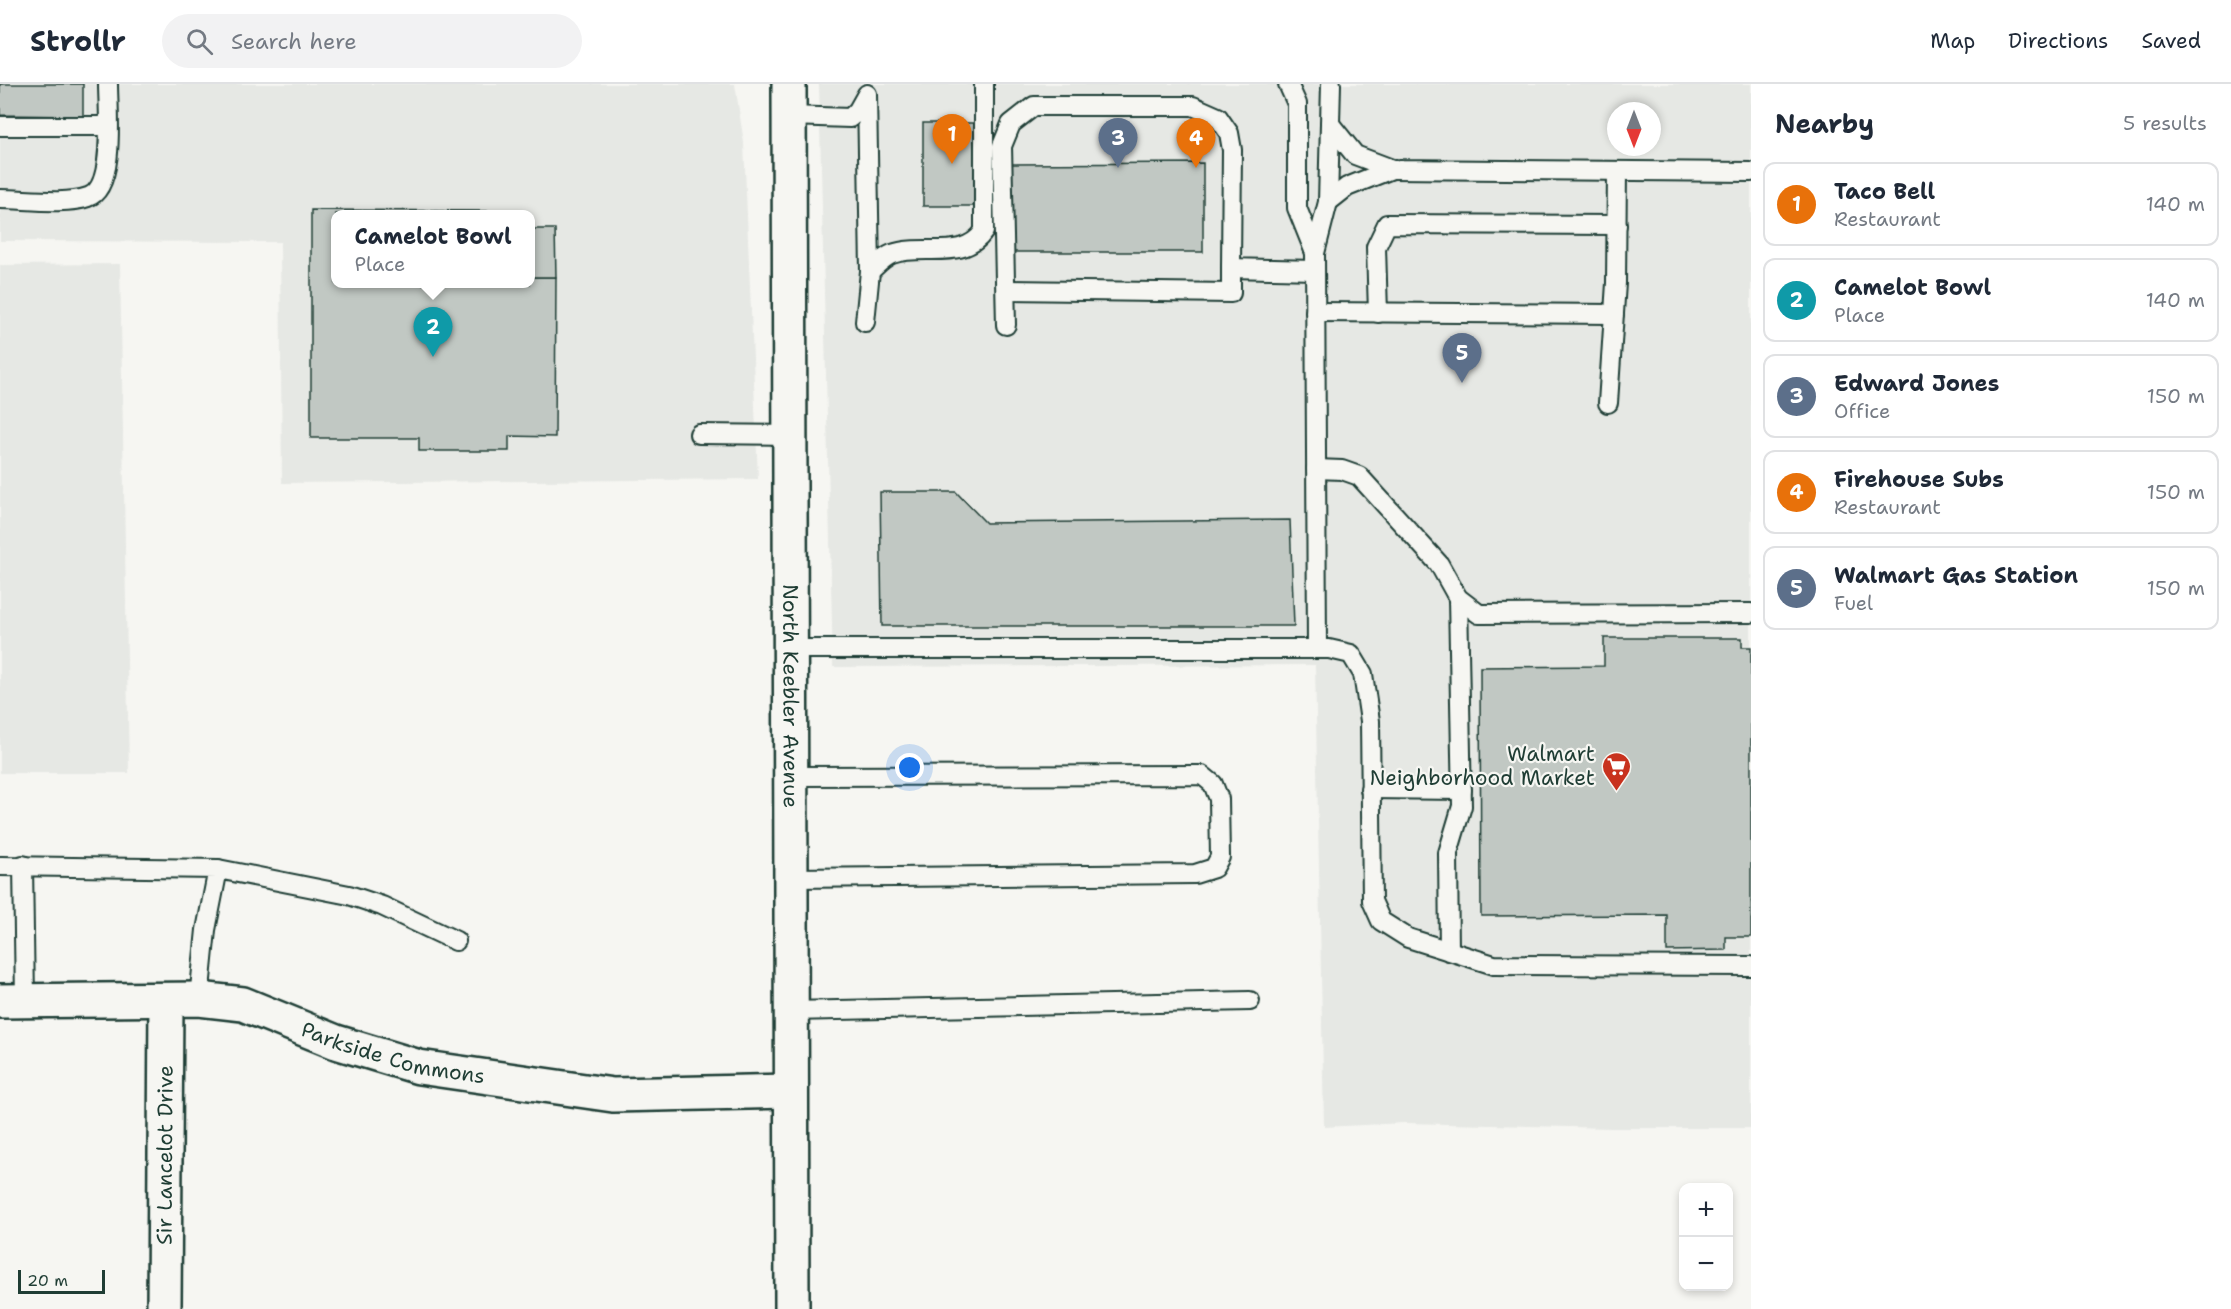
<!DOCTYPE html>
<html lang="en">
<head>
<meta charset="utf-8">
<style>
  :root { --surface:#fff; --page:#f2f2f3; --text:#1f2937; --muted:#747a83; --line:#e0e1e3; --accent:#ea580c }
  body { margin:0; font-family:"Shantell Sans",sans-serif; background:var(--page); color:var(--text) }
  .controls { position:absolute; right:18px; bottom:18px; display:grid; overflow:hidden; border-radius:12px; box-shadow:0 3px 9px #0003 }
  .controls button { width:54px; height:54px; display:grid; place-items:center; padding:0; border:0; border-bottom:2px solid var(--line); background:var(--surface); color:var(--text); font:30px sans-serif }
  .compass { position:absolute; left:1607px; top:18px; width:54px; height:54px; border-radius:50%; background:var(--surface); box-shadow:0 3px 9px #0003; rotate:180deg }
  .scale { position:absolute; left:18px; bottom:15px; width:87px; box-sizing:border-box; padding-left:6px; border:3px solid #1f3d34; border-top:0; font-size:16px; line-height:21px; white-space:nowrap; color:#1f3d34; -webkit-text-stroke:4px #f6f6f2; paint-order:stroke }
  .you { position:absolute; left:910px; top:684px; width:21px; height:21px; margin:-15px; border:4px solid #fff; border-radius:50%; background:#1a73e8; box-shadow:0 0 0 9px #1a73e833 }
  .badge { display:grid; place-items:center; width:39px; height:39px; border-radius:50%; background:var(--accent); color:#fff; font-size:20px; font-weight:700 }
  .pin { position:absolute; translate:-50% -50px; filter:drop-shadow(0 2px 3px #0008) }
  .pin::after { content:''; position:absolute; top:32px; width:21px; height:18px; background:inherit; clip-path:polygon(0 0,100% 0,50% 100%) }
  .popup { position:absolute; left:331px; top:126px; width:204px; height:78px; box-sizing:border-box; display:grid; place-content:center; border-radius:12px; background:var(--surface); filter:drop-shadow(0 2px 4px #0005); font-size:20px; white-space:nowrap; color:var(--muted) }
  .popup b { font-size:22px; color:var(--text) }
  .popup::after { content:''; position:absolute; left:50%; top:100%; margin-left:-12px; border:12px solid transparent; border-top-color:var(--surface) }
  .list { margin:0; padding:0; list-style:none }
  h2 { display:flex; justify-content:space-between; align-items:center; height:78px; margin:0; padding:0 24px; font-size:26px }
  h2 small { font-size:20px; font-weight:400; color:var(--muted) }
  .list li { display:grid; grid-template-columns:39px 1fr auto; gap:18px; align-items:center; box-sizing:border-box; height:84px; margin:0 12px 12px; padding:0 12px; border:2px solid var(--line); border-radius:12px }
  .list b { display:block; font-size:22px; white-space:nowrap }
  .list p { margin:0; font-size:20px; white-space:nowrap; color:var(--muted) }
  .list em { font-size:20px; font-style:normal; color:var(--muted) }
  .icon { flex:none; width:33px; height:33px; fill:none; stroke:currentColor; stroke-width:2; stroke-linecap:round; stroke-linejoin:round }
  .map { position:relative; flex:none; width:1751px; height:1225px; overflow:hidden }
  header { display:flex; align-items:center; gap:36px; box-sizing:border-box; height:84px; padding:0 30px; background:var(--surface); border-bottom:2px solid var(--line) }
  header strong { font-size:28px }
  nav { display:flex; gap:33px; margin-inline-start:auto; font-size:21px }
  .search { width:420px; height:54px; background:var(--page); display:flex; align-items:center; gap:15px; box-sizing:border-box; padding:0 21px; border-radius:33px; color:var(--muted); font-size:22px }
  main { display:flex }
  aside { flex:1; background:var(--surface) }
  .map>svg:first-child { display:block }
</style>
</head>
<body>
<header>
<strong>Strollr</strong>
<div class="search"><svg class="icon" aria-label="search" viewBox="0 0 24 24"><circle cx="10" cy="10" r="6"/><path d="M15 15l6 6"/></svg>Search here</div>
<nav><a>Map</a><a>Directions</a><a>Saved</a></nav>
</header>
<main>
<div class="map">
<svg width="1751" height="1225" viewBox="0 0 1751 1225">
  <rect width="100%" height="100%" fill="#f6f6f2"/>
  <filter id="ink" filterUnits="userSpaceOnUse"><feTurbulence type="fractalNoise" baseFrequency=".0167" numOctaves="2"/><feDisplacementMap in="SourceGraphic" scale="12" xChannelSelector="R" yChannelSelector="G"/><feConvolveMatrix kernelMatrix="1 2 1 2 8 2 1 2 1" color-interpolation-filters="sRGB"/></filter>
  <g filter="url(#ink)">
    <!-- built -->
    <g fill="#e6e8e4" fill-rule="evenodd">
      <path d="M0,0H735L744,59L758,395L282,399L280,158L0,157ZM336,130H530V200H336Z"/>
      <path d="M819,0H1751V1044H1612L1404,1039L1324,1043L1315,581L833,583ZM1616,27H1652V63H1616Z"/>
      <polygon points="120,180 129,689 0,689 0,181"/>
    </g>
    <!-- building -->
    <g fill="#c1c8c3" stroke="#1f3d34" stroke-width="1.5">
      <polygon points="0,0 83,0 83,32 0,31"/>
      <rect x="923" y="39" width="58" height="83"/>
      <polygon points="1203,79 1203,168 1010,168 1010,80"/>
      <polygon points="311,126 487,127 487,130 336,130 336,200 530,200 530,193 556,193 555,353 509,352 509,367 419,367 419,354 311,354"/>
      <polygon points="530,145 555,145 556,193 530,193"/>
      <polygon points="880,408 956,408 986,439 1290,436 1294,542 882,542"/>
      <polygon points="1604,554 1742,554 1742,563 1751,563 1751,853 1726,853 1726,866 1667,867 1667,831 1481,832 1480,583 1604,582"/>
    </g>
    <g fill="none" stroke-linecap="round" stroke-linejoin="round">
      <defs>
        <g id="lane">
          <polyline points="1288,0 1297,20 1297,124 1315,169"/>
          <polyline points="789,32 850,34 858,26 867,10 870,187 865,238"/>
          <polyline points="1330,40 1355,71 1392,85 1751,88"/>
          <polyline points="0,42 108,42"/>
          <path d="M0,115C25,115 65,121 88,113C116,104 108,25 108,0"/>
          <polyline points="1328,118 1347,103 1392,85"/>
          <path d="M870,187C876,182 884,173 892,170C923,159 964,178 984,147V0"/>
          <polyline points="1006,206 1231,209 1231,184"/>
          <polyline points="1315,228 1614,230"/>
          <polyline points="1378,229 1376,163 1387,140 1617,141"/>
          <polyline points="1006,241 1002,62 1011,40 1034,22 1193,22 1218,33 1229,49 1232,66 1231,184 1315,186"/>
          <polyline points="1608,319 1616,199 1617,87"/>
          <polyline points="699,350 791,351"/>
          <polyline points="1316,385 1342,386 1359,392 1439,480 1458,514 1479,530 1751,529"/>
          <polyline points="792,565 1329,565 1351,570 1363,590 1370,637 1372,817 1381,837 1408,854 1494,881 1751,882"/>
          <polyline points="1317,565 1315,169 1328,118 1331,0"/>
          <polyline points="1370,705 1462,706"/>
          <polyline points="23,781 25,917"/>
          <polyline points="0,782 218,785 206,846 199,915"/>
          <polyline points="218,785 349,811 382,822 456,857"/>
          <polyline points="791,794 1195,790 1214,784 1220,773 1219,715 1213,700 1202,691 791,692"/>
          <polyline points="1449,867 1448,769 1462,722 1458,514"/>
          <polyline points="791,927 1250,917"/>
        </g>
        <g id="street">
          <path id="s1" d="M0,917L199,915L243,920L336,958L419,983L613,1011L790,1007"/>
          <path id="s2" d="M164,1225L166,916"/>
        </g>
        <g id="secondary">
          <path id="s3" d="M789,0L792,1225"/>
        </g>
      </defs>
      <!-- lane casing -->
      <use href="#lane" stroke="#1f3d34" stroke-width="22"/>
      <!-- street casing -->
      <use href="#street" stroke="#1f3d34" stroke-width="38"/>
      <!-- secondary casing -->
      <use href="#secondary" stroke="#1f3d34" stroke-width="38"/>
      <!-- lane -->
      <use href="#lane" stroke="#f6f6f2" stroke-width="18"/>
      <!-- street -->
      <use href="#street" stroke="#f6f6f2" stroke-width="33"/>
      <!-- secondary -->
      <use href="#secondary" stroke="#f6f6f2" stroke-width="33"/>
    </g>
  </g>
  <!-- icons -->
  <defs>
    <symbol id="supermarket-pin" viewBox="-11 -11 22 30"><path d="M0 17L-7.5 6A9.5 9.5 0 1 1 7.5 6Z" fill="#c8321e" stroke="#f6f6f2"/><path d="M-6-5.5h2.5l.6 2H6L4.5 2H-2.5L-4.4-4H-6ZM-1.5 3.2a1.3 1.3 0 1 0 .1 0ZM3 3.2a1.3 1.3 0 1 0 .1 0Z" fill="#fff"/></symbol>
  </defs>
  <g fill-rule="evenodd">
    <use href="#supermarket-pin" x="1600" y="666" width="33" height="45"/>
  </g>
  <g text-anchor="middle" stroke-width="4.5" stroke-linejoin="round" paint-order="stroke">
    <!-- street labels -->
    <g font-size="21" fill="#1f3d34" stroke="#f6f6f2">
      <text dy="7" stroke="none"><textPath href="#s3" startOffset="612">North Keebler Avenue</textPath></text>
      <text dy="7" stroke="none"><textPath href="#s1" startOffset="402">Parkside Commons</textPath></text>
      <text dy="7" stroke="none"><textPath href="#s2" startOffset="154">Sir Lancelot Drive</textPath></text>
    </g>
    <!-- poi labels -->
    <g font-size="21" fill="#1f3d34" stroke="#f6f6f2" text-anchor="end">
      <text x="1595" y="677">Walmart<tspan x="1595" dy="24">Neighborhood Market</tspan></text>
    </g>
  </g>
</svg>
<div class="controls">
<button>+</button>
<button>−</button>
</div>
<svg class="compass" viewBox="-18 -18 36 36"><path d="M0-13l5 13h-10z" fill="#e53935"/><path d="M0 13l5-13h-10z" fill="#747a83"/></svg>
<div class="scale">20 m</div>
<div class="you"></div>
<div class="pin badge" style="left:952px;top:80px;background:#e8710a">1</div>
<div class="pin badge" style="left:433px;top:273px;background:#0f9aa8">2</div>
<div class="popup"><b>Camelot Bowl</b>Place</div>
<div class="pin badge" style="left:1118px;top:84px;background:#5c6f8a">3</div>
<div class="pin badge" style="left:1196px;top:84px;background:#e8710a">4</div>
<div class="pin badge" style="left:1462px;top:299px;background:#5c6f8a">5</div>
</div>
<aside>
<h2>Nearby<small>5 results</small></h2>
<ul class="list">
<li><span class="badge" style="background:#e8710a">1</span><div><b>Taco Bell</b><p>Restaurant</p></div><em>140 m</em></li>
<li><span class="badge" style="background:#0f9aa8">2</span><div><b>Camelot Bowl</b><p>Place</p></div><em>140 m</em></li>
<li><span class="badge" style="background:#5c6f8a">3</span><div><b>Edward Jones</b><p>Office</p></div><em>150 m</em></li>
<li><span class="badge" style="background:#e8710a">4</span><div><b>Firehouse Subs</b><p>Restaurant</p></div><em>150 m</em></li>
<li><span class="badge" style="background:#5c6f8a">5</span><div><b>Walmart Gas Station</b><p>Fuel</p></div><em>150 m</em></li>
</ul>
</aside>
</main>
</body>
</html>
